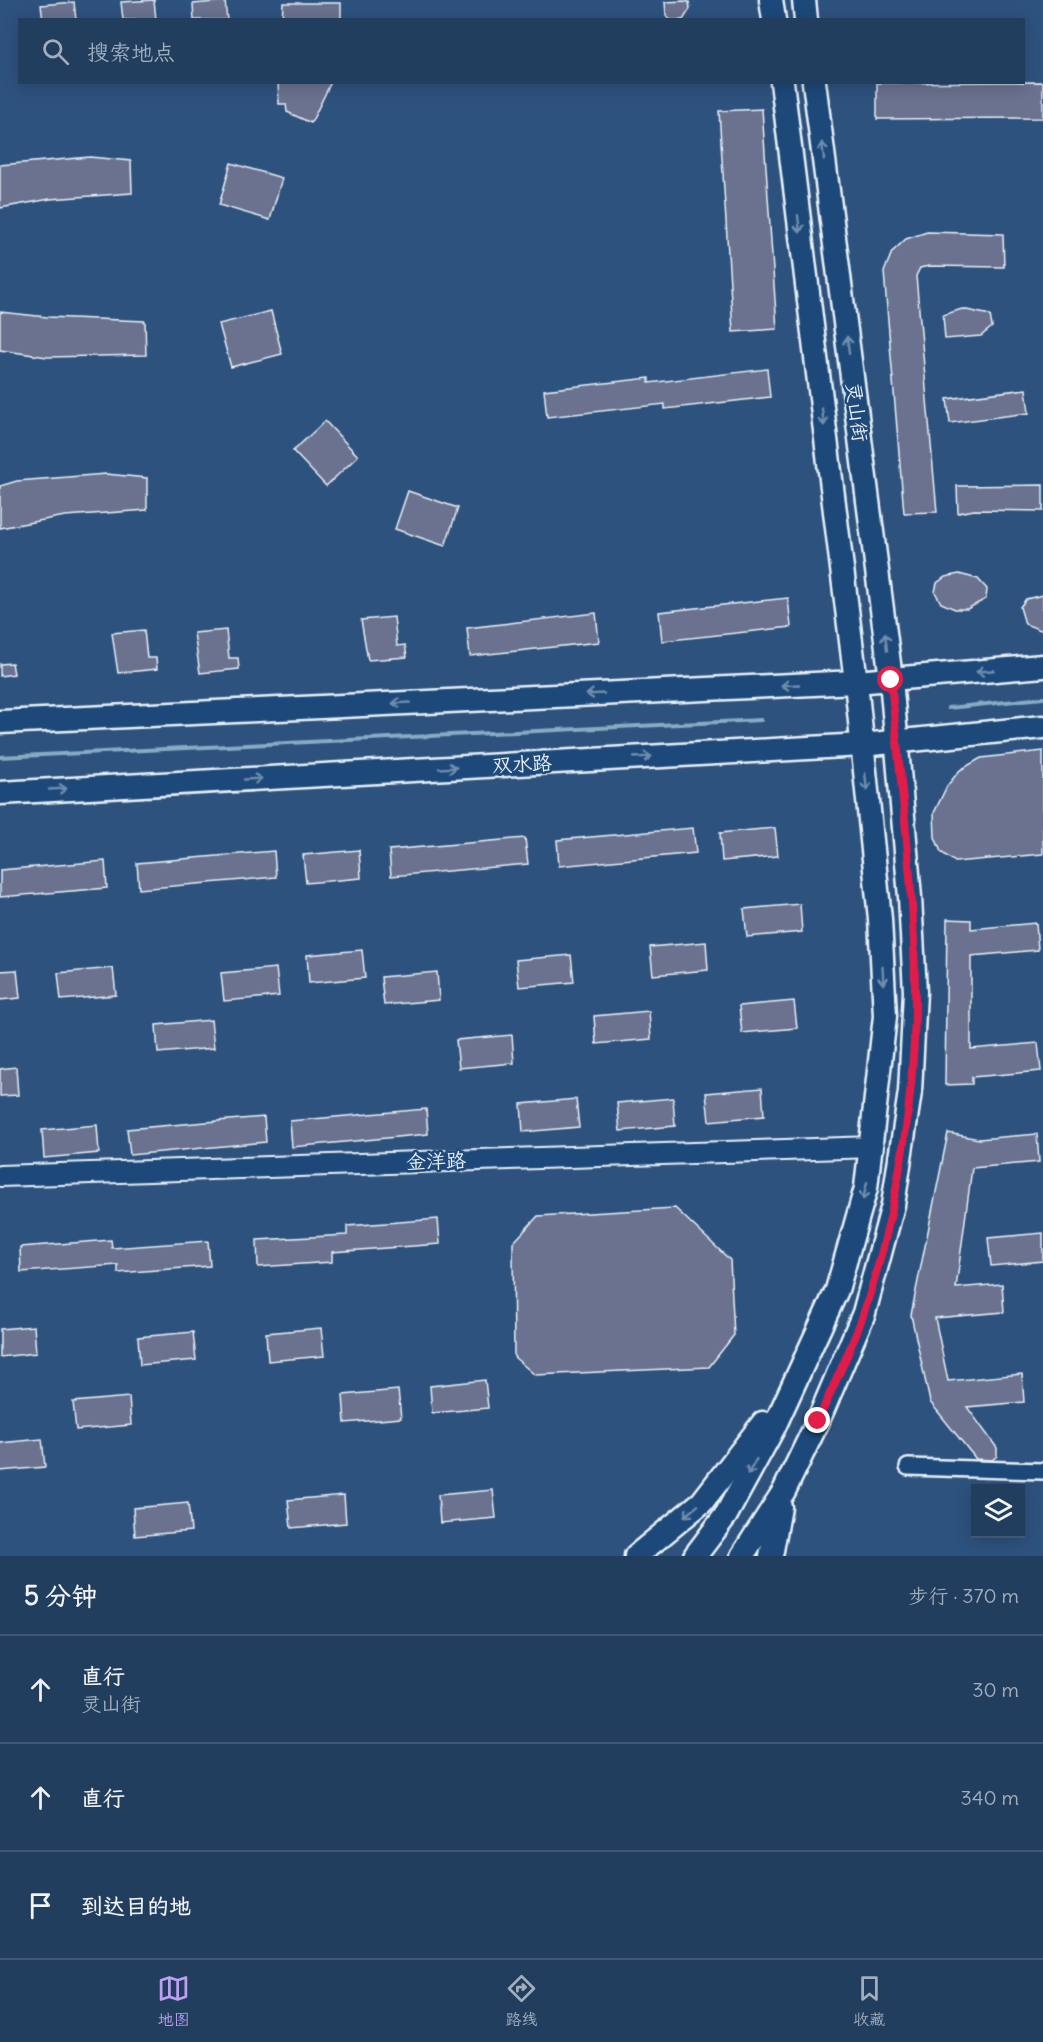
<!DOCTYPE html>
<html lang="zh">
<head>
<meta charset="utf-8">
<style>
  :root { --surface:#223e5e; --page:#2e4967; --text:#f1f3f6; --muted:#a2aebc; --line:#3f5773; --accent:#bca0f2 }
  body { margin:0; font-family:Delius,"LXGW WenKai TC",sans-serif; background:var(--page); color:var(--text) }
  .controls { position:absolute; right:18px; bottom:18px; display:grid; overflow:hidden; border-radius:0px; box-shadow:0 3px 15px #0003 }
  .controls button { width:54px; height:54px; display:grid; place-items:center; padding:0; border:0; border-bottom:2px solid var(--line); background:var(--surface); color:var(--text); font:30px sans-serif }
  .stop { position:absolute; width:18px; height:18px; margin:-14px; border:4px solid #e11d48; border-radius:50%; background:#fff }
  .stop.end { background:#e11d48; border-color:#fff; box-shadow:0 2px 6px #0008 }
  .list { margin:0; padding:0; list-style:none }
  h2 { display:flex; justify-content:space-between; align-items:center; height:78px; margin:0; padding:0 24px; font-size:26px }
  h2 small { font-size:20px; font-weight:400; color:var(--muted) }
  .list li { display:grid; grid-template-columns:39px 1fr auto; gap:18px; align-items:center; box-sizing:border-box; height:108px; padding:0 24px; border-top:2px solid var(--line) }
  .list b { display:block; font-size:22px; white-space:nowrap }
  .list p { margin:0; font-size:20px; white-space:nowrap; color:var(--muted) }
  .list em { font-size:20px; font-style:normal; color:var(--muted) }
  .icon { flex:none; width:33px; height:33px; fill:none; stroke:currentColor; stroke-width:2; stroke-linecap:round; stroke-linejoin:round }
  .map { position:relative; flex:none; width:1043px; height:1556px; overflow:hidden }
  .search { position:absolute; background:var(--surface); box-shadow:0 3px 15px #0003; left:18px; right:18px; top:18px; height:66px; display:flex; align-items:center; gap:15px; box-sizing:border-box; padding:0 21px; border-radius:0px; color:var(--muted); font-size:22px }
  .sheet { height:402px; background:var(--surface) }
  nav { display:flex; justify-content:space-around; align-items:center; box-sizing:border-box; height:84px; border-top:2px solid var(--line); background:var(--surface); font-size:16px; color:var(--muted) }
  nav a { display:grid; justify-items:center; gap:3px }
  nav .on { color:var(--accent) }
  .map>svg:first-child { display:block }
</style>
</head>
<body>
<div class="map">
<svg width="1043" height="1556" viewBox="0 0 1043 1556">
  <rect width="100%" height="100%" fill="#2e527e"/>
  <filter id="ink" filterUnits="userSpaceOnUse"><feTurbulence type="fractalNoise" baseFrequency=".0167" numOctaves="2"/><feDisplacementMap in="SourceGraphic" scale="12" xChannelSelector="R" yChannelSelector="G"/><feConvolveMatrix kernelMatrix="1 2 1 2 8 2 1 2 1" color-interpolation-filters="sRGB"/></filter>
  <g filter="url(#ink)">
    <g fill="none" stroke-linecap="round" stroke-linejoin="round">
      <!-- stream -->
      <g stroke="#86abc3" stroke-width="4">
        <polyline points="948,708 1043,698"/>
        <polyline points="0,757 761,720"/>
      </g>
    </g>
    <!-- building -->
    <g fill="#6b728f" stroke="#e8f1f8" stroke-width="1.5">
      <polygon points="154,0 156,20 123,20 121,2"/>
      <polygon points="225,1 227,20 194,20 193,4"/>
      <polygon points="684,1 689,2 690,9 683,20 670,20 666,15 665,2"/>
      <polygon points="74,2 76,20 43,20 41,5"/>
      <polygon points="283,3 341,3 341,20 282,20"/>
      <polygon points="278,82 331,82 311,123 287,112 286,104 279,104"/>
      <polygon points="1043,82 1043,118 877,119 877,83"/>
      <polygon points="762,109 777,329 733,332 719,111"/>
      <polygon points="90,157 131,161 132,193 50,199 0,208 0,165"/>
      <polygon points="231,163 282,178 270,220 219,205"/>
      <polygon points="927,232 1003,234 1004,267 929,266 920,268 916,276 937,512 904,513 884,272 892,252 906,239"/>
      <polygon points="962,309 990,315 992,327 981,336 945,339 943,315"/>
      <polygon points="271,311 282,354 231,367 219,324"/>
      <polygon points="0,312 47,317 145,321 146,355 47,357 0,350"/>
      <polygon points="767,369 770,397 665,409 665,404 547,417 544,390 649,378 649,383"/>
      <polygon points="1026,389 1029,413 950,423 947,399"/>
      <polygon points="325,421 358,456 326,486 293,451"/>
      <polygon points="106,474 147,478 147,510 65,516 0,528 0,486 17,481"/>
      <polygon points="1043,485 1043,511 974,510 958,513 957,486"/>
      <polygon points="408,491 458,508 445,546 395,529"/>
      <polygon points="959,574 978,579 987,589 986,599 967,609 955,609 941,603 935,592 937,583 945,577"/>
      <polygon points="1043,595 1043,631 1025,624 1020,607 1026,599"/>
      <polygon points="788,598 791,627 662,641 659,612"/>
      <polygon points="596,613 599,642 470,656 467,628"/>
      <polygon points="394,617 397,646 405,645 407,657 368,660 361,620"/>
      <polygon points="144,630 147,658 156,658 157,669 118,673 112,633"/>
      <polygon points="226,630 229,658 238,658 239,669 200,673 194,633"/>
      <polygon points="12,663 14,674 0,676 0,664"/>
      <polygon points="1043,751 1043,854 955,862 941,852 935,837 934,813 947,786 960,770 981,758"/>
      <polygon points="693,828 696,853 559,866 557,840"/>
      <polygon points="775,828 778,856 722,861 720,833"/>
      <polygon points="525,838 528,864 391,876 389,850"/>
      <polygon points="359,850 361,878 306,883 303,855"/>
      <polygon points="274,851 276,877 139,889 137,863"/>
      <polygon points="105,861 107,888 0,897 0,870"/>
      <polygon points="800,904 802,932 747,937 744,909"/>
      <polygon points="947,919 971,920 971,929 1036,923 1038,950 971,956 971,1049 1038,1043 1041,1071 972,1077 972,1084 945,1085"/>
      <polygon points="706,942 708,970 653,975 650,947"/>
      <polygon points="362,950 365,978 309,983 307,955"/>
      <polygon points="571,955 574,982 519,987 516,960"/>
      <polygon points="113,968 116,995 61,1000 58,973"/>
      <polygon points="276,968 279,996 224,1001 221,973"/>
      <polygon points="17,970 20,998 0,1000 0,971"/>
      <polygon points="437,972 439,1000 384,1005 381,977"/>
      <polygon points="794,1001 797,1028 742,1033 739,1006"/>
      <polygon points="649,1011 651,1039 596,1044 594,1016"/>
      <polygon points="211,1020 214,1048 158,1053 156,1025"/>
      <polygon points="512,1035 514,1063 459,1068 456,1040"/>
      <polygon points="16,1067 18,1095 0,1096 0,1069"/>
      <polygon points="762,1088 764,1116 709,1121 706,1093"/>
      <polygon points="673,1098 675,1126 620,1131 617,1103"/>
      <polygon points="576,1099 579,1127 523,1132 521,1104"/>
      <polygon points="426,1109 428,1134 292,1147 290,1121"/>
      <polygon points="264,1117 266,1142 130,1155 127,1129"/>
      <polygon points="97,1125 99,1153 44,1158 42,1130"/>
      <polygon points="948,1133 979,1139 1037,1134 1039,1162 972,1168 956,1288 1002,1284 1004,1312 935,1318 948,1381 1022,1374 1024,1402 967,1407 997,1448 997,1456 992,1460 976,1459 930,1402 911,1315"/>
      <polygon points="675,1208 730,1260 734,1335 709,1367 535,1375 514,1357 513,1243 538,1216"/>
      <polygon points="438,1219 440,1244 332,1252 332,1262 258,1267 257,1240 347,1235 347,1226"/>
      <polygon points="1043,1233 1043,1261 991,1266 988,1238"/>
      <polygon points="111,1240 112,1248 208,1241 210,1266 118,1273 118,1265 21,1272 20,1247"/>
      <polygon points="34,1326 36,1353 0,1357 0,1329"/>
      <polygon points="321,1328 324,1356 268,1361 266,1333"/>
      <polygon points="193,1332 196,1360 140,1365 138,1337"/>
      <polygon points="485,1380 488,1408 432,1413 430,1386"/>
      <polygon points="398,1390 401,1418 345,1423 343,1395"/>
      <polygon points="129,1397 131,1425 76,1430 73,1402"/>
      <polygon points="42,1439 45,1467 0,1471 0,1443"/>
      <polygon points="493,1490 496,1518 440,1523 438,1495"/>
      <polygon points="344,1495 346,1523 291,1528 288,1500"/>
      <polygon points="188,1503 191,1531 135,1536 133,1508"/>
    </g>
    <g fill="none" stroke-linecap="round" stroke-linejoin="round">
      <defs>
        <polyline id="minor" points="908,1467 1043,1471"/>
        <polyline id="tertiary" points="0,1176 873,1147"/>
        <g id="secondary">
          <polyline points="771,0 774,20"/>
          <polyline points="804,0 806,20"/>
          <polyline points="0,722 856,682 1043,666"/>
          <polyline points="0,793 862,745 1043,727"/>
          <polyline points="636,1556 702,1502 763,1423"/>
          <polyline points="695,1556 726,1515 774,1427 837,1290 866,1188 885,1016 880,919 856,682 782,82"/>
          <polyline points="742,1556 784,1491 818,1421 864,1313 893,1205 910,1092 915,992 910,897 891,679 814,82"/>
          <polyline points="771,1556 780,1507"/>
        </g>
      </defs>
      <!-- minor casing -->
      <use href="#minor" stroke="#e8f1f8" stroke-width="20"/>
      <!-- tertiary casing -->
      <use href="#tertiary" stroke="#e8f1f8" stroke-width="24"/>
      <!-- secondary casing -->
      <use href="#secondary" stroke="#e8f1f8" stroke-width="27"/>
      <!-- minor -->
      <use href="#minor" stroke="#1f4a7a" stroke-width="15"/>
      <!-- tertiary -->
      <use href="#tertiary" stroke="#1f4a7a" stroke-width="20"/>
      <!-- secondary -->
      <use href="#secondary" stroke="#1f4a7a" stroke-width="22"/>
    </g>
    <!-- one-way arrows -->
    <defs><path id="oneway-shaft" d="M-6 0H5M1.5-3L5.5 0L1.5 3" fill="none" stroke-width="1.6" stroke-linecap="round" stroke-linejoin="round" transform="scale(1.5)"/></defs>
    <g stroke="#6f8dac">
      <use href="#oneway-shaft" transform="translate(823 151) rotate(-97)"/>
      <use href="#oneway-shaft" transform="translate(799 224) rotate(83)"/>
      <use href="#oneway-shaft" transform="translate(848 345) rotate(-97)"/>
      <use href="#oneway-shaft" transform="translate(823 417) rotate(83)"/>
      <use href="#oneway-shaft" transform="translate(886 642) rotate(-97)"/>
      <use href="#oneway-shaft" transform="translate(985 671) rotate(175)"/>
      <use href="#oneway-shaft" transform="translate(790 685) rotate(177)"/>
      <use href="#oneway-shaft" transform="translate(595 694) rotate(177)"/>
      <use href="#oneway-shaft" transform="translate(401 703) rotate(177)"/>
      <use href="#oneway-shaft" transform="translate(643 757) rotate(-3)"/>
      <use href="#oneway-shaft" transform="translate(448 768) rotate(-3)"/>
      <use href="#oneway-shaft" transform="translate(253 779) rotate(-3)"/>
      <use href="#oneway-shaft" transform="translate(866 782) rotate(84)"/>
      <use href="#oneway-shaft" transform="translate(58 789) rotate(-3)"/>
      <use href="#oneway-shaft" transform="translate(883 976) rotate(87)"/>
      <use href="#oneway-shaft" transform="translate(865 1191) rotate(103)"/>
      <use href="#oneway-shaft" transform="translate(752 1467) rotate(119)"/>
      <use href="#oneway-shaft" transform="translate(691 1511) rotate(141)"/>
    </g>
  </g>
  <g fill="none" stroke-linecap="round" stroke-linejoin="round" filter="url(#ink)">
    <!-- route -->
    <path stroke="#e11d48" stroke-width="8" d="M818,1421C833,1385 852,1349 864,1312C897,1213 916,1096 915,991C915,887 900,783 891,680"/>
  </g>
  <g text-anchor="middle" stroke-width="5" stroke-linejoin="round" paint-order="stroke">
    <!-- street labels -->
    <g font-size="20" fill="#e8f1f8" stroke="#1f4a7a">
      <text transform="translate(857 412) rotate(83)" y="7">灵山街</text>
      <text transform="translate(522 764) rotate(-3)" y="7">双水路</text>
      <text transform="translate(436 1161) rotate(-2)" y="7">金洋路</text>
    </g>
  </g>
</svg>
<div class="controls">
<button><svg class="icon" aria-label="layers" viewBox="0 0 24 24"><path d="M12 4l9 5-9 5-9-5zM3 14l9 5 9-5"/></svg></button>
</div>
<div class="stop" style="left:891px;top:680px"></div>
<div class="stop end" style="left:818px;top:1421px"></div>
<div class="search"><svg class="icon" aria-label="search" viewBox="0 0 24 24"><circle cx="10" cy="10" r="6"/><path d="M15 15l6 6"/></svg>搜索地点</div>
</div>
<section class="sheet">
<h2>5 分钟<small>步行 · 370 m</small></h2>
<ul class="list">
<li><svg class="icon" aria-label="ahead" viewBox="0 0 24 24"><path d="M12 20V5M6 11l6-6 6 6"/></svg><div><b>直行</b><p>灵山街</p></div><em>30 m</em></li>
<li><svg class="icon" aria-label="ahead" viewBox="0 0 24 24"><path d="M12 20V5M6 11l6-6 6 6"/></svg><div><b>直行</b></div><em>340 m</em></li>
<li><svg class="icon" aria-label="arrive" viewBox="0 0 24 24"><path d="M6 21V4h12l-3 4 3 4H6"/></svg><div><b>到达目的地</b></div></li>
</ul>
</section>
<nav>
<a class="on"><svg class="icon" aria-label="map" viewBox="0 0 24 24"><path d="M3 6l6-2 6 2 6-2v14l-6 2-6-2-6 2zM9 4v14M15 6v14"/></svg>地图</a>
<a><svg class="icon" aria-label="directions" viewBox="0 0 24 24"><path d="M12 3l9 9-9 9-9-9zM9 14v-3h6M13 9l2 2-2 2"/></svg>路线</a>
<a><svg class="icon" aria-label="saved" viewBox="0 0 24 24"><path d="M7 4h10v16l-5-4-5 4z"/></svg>收藏</a>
</nav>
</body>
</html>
